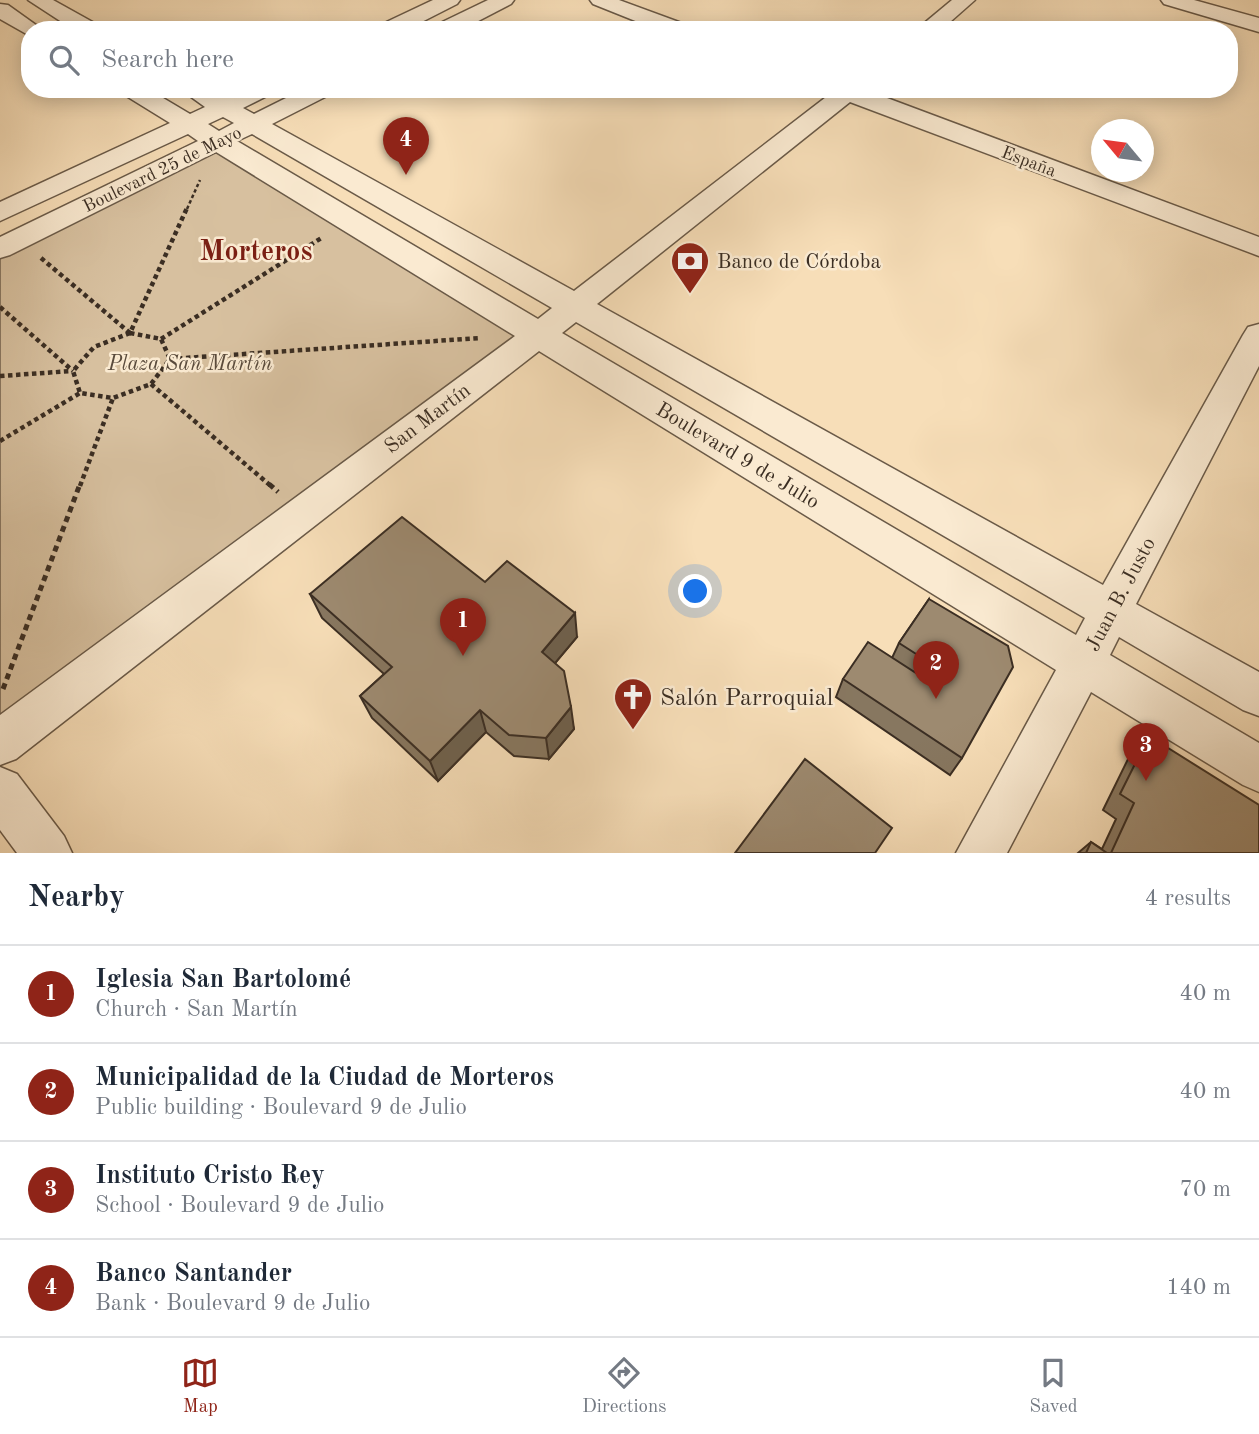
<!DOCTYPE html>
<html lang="en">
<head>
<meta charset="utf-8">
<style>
  :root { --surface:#fff; --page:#f2f2f3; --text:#1f2937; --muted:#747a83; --line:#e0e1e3; --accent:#8f2418 }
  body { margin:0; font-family:"Old Standard TT",serif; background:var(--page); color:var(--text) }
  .compass { position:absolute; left:1091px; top:119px; width:63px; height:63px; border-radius:50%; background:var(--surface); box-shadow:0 4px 18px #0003; rotate:299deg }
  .you { position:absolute; left:696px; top:592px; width:24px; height:24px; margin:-18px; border:5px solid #fff; border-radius:50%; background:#1a73e8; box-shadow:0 0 0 10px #1a73e833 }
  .badge { display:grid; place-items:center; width:46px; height:46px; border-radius:50%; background:var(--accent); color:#fff; font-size:23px; font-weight:700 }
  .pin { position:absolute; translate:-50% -58px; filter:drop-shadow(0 2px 4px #0008) }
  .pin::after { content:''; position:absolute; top:37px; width:24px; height:21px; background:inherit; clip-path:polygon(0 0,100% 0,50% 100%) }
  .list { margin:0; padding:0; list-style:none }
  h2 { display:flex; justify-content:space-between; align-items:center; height:91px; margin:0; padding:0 28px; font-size:30px }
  h2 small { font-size:23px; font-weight:400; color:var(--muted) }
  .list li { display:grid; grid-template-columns:46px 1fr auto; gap:21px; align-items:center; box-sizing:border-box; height:98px; padding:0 28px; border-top:2px solid var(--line) }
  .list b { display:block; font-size:26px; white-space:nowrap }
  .list p { margin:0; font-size:23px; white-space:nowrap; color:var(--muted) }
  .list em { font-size:23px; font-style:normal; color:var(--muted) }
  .icon { flex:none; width:38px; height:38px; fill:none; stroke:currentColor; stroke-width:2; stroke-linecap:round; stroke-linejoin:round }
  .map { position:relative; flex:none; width:1259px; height:853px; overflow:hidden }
  .search { position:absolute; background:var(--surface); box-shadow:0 4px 18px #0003; left:21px; right:21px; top:21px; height:77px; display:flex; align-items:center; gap:18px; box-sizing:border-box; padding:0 24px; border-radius:28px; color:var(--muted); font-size:26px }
  .sheet { height:483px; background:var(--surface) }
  nav { display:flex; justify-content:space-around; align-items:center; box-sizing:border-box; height:98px; border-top:2px solid var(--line); background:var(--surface); font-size:19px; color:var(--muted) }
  nav a { display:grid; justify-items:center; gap:4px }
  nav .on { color:var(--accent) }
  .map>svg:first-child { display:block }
</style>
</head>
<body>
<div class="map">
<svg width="1259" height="853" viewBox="0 0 1259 853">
  <rect width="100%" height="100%" fill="#f7deb8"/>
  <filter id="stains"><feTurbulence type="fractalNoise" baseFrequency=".00286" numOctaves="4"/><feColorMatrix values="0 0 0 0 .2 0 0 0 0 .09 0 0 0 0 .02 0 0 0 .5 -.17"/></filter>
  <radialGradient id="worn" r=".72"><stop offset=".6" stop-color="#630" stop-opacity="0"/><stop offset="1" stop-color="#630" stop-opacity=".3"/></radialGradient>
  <!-- green -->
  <polygon fill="#d7c09f" stroke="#897761" stroke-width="2" points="217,141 538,335 0,743 0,249"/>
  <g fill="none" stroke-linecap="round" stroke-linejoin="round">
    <defs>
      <g id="minor">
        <polygon points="28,0 53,0 98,25 101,30 74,30"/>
        <polygon points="433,0 460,0 457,4 406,30 377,30 380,25"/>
        <polygon points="488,0 514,0 511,4 461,30 433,30 436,25"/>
        <polygon points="590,0 619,0 687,25 690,30 658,30 593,4"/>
        <polygon points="952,0 975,0 941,30 916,30"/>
        <polygon points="1161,0 1194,0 1259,18 1259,32 1164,4"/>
        <polygon points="0,4 8,5 43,30 30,30 30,36 0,19"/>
        <path d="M119,89H148L190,114L205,107L180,89H210L225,98L243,89H275L271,94L243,108L254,114L304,89H335L331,94L272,124L574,291L830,94L826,89H863L1259,237V256L850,102L597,304L1103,585L1243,335L1248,327L1259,324V366L1136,604L1259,672V716L1243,710L1119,637L1110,655L1259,743V792L1243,785L1091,692L1007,853H956L1056,670L539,351L16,759L0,765V715L515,336L216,152L10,255L0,258V237L198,141L188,134L0,221V202L170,123L123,94ZM223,117L234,123L219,131L208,124ZM252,134L552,308L538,319L237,141ZM576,322L1085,618L1076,635L562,333Z"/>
        <polygon points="0,767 17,774 64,836 72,853 17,853 0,830"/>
      </g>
    </defs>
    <!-- minor casing -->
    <use href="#minor" stroke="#6a5a48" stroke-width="3"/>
    <!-- path-far2 -->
    <polyline stroke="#3b2e23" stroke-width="2.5" stroke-dasharray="3.5 2.5" stroke-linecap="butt" points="187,209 200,180"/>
    <!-- path-far1 -->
    <g stroke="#3b2e23" stroke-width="4.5" stroke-dasharray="4.5 3.5" stroke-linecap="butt">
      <polyline points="41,258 130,333 187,208"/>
      <polyline points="0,307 73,371"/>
      <polygon points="130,333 161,339 170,359 151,384 113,398 80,393 73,371 94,347"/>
      <polyline points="161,339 323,237"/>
      <polyline points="170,359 480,338"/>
      <polyline points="0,376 72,371"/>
      <polyline points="151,384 271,486"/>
      <polyline points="0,441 80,393"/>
      <polyline points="80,486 113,398"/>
    </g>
    <!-- path -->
    <g stroke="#3b2e23" stroke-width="5" stroke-dasharray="6 4.5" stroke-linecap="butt">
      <polyline points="269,484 278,492"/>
      <polyline points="3,689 80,484"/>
    </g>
    <!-- minor -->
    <use href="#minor" fill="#faead1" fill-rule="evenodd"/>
  </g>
  <!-- wall -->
  <g fill="#877760" stroke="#3b2e23" stroke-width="2">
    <polygon points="485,582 577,637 555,663 574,729 549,759 514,756 486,732 438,781 372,718 360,696 384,674 322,618 310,594"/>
    <polygon points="929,599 962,758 950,775 836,697 843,679 892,658 899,643"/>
    <polygon points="1149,736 1259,853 1078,853 1091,842 1102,849 1116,819 1103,810 1131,753"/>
  </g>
  <!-- shaded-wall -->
  <g fill="#6e614e" stroke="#3b2e23" stroke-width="2">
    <polygon points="575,613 577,637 545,675 542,652"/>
    <polygon points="571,707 574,729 549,759 546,738"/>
    <polygon points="480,710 486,732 438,781 430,761"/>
  </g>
  <!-- building -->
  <g fill="#9d8a70" stroke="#3b2e23" stroke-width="2">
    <polygon points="402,517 485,582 507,561 575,613 542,652 564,671 571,707 546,738 509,735 480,710 430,761 360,696 392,667 310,594"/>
    <polygon points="929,599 1008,646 1013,667 962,758 843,679 868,642 930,682 938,668 899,643"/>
    <polygon points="1149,736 1259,805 1259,853 1111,853 1134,803 1120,794"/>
    <polygon points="805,759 892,828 875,853 735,853"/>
    <polygon points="1091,842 1107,853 1086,853"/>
  </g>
  <!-- icons -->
  <defs>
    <symbol id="bank-pin" viewBox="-11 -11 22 30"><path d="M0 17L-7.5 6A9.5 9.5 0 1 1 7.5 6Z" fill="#8f2418" stroke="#faead1"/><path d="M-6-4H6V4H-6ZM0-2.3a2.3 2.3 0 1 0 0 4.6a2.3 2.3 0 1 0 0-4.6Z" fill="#fff"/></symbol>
    <symbol id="church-pin" viewBox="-11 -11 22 30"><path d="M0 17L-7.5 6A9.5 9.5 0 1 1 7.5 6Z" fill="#8f2418" stroke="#faead1"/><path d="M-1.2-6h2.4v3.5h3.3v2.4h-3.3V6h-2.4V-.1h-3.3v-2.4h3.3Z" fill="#fff"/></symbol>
  </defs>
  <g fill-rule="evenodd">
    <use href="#bank-pin" x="668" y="239" width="44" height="60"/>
    <use href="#church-pin" x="611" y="675" width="44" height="60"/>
  </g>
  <g text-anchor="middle" stroke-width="5" stroke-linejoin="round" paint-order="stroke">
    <!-- far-street labels -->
    <g font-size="18" fill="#3b2e23" stroke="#faead1">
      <text transform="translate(1029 161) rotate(21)" y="6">España</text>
      <text transform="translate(162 169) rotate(-26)" y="6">Boulevard 25 de Mayo</text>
    </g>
    <!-- poi labels -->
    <g font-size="21" fill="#3b2e23" stroke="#faead1" text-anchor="start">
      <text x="717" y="268">Banco de Córdoba</text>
    </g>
    <!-- park labels -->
    <g font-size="21" font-style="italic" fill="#5a4b3c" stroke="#faead1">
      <text x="190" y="370">Plaza San Martín</text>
    </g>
    <!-- street labels -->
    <g font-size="21" fill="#3b2e23" stroke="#faead1">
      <text transform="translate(427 418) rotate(-37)" y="7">San Martín</text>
      <text transform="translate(738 455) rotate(31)" y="7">Boulevard 9 de Julio</text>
      <text transform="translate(1120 594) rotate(-62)" y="7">Juan B. Justo</text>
    </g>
    <!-- near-poi labels -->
    <g font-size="24" fill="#3b2e23" stroke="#faead1" text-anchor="start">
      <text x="660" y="705">Salón Parroquial</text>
    </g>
    <!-- district labels -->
    <g font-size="28" font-weight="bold" fill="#7a1f14" stroke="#faead1">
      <text x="256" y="260">Morteros</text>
    </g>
  </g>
  <rect width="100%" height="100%" filter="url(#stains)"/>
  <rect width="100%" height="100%" fill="url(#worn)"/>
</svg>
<svg class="compass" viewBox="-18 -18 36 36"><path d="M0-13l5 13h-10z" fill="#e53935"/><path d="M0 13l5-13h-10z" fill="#747a83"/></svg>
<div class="you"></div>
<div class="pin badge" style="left:463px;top:656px">1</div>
<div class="pin badge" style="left:936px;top:699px">2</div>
<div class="pin badge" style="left:1146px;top:781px">3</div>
<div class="pin badge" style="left:406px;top:175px">4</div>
<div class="search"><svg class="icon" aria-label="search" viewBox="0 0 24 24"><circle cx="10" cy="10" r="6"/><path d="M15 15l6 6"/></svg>Search here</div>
</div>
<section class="sheet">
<h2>Nearby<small>4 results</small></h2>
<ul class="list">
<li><span class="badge">1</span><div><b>Iglesia San Bartolomé</b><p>Church · San Martín</p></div><em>40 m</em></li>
<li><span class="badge">2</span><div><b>Municipalidad de la Ciudad de Morteros</b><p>Public building · Boulevard 9 de Julio</p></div><em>40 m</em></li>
<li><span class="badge">3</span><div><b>Instituto Cristo Rey</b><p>School · Boulevard 9 de Julio</p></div><em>70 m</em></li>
<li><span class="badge">4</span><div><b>Banco Santander</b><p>Bank · Boulevard 9 de Julio</p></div><em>140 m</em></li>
</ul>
</section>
<nav>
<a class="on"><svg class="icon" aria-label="map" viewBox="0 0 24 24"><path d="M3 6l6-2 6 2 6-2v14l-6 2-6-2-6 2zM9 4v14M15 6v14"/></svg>Map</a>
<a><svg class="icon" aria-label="directions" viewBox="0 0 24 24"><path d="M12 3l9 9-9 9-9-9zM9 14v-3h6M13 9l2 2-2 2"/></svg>Directions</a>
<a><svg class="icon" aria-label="saved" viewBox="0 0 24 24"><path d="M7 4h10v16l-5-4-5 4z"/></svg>Saved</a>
</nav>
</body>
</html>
